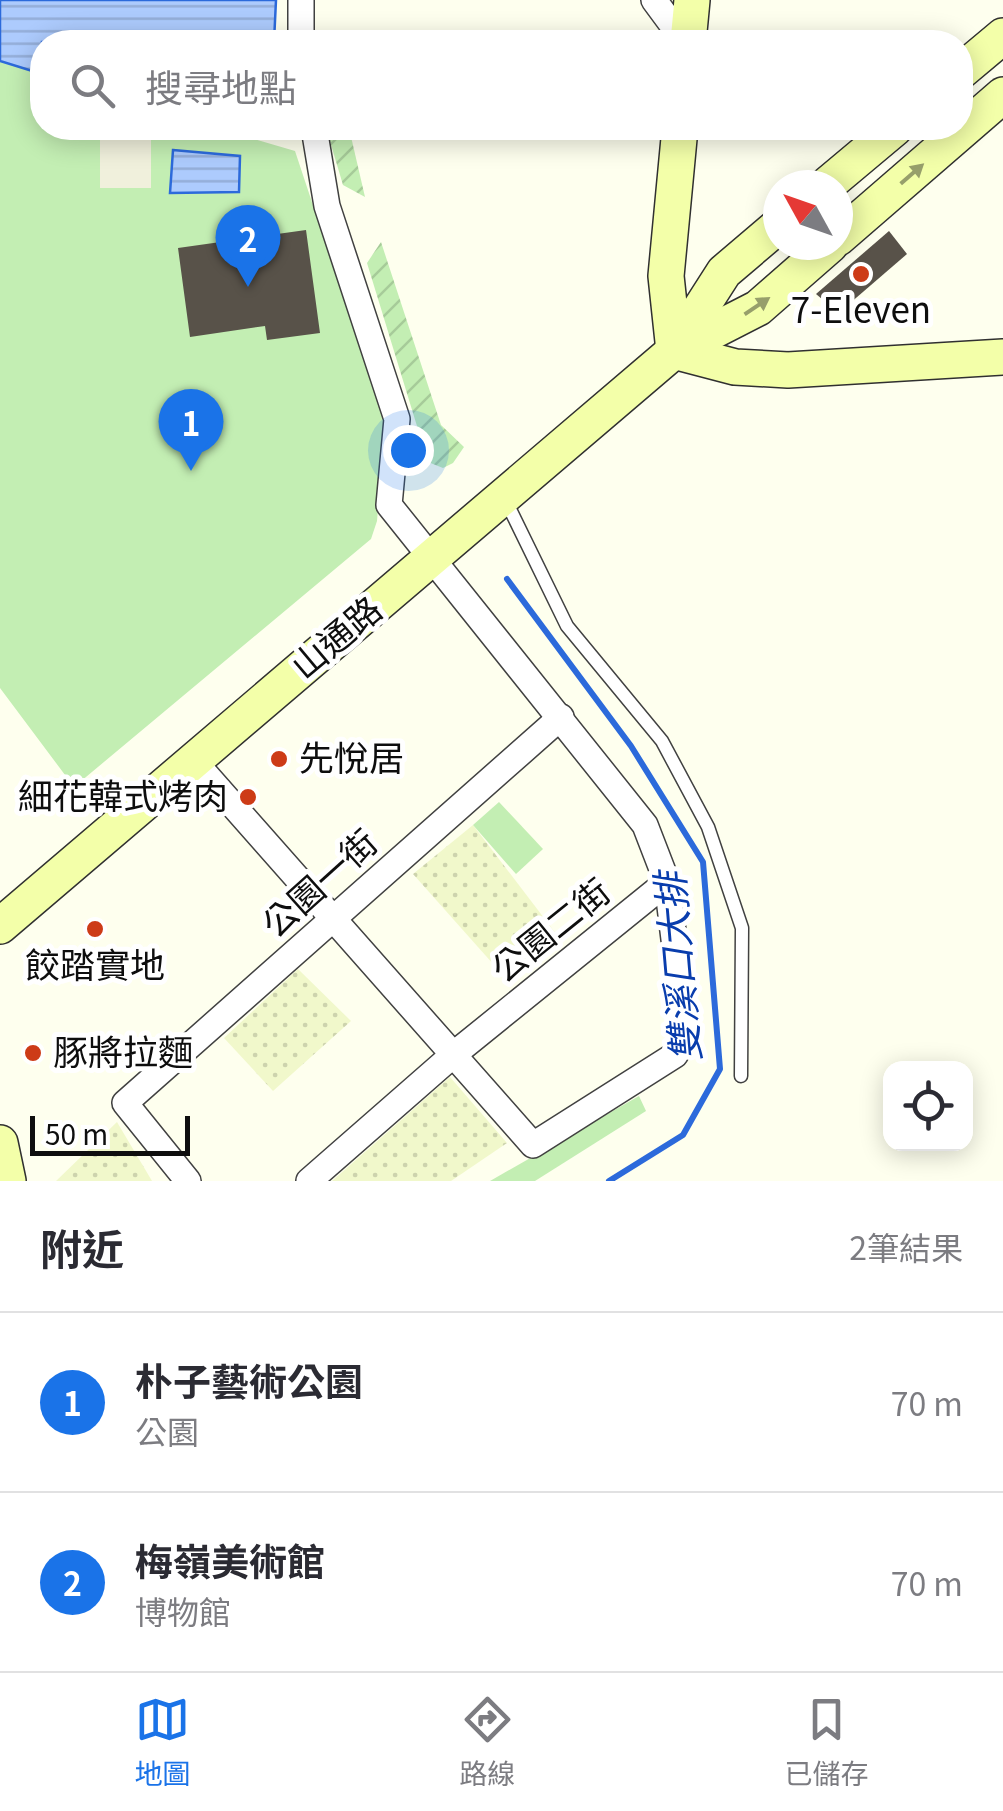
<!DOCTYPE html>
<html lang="zh-TW">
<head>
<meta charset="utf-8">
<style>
  :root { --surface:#fff; --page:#f7f7f7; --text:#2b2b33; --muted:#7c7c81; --line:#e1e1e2; --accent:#1a73e8 }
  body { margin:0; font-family:Georgia,"Noto Sans TC",serif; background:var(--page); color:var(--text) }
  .controls { position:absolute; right:30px; bottom:30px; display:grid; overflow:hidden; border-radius:20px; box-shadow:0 5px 25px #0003 }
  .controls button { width:90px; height:90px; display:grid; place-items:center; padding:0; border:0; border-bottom:2px solid var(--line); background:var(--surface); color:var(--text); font:50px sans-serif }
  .compass { position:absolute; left:763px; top:170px; width:90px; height:90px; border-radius:50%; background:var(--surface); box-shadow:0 5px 25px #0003; rotate:310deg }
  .scale { position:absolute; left:30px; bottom:25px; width:160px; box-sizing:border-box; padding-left:10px; border:5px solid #0e0e0e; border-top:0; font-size:28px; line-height:35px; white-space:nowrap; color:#0e0e0e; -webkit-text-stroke:8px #fff; paint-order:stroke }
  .you { position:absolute; left:408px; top:450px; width:35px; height:35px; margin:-25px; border:8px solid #fff; border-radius:50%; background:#1a73e8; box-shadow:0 0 0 15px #1a73e833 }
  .badge { display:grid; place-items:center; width:65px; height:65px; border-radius:50%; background:var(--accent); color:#fff; font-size:32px; font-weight:700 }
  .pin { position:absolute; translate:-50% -82px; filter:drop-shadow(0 2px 5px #0008) }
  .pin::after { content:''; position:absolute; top:52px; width:35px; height:30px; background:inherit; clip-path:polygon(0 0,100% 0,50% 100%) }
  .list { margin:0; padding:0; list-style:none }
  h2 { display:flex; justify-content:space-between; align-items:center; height:130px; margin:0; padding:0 40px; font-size:42px }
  h2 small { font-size:32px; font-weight:400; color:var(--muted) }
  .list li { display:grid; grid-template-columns:65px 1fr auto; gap:30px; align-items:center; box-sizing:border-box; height:180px; padding:0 40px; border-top:2px solid var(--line) }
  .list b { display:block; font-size:38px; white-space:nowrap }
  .list p { margin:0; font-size:32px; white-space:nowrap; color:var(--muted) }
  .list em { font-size:32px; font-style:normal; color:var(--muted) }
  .icon { flex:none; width:55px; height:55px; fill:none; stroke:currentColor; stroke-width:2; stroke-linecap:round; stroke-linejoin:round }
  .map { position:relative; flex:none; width:1003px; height:1181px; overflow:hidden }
  .search { position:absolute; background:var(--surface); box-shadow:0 5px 25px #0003; left:30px; right:30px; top:30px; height:110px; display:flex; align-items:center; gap:25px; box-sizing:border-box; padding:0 35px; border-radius:40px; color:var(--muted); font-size:38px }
  .sheet { height:490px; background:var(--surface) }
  nav { display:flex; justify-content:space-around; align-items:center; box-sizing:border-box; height:140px; border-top:2px solid var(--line); background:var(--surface); font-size:28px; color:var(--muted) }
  nav a { display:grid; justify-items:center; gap:5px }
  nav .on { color:var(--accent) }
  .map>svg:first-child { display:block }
</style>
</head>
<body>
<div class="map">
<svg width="1003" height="1181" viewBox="0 0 1003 1181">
  <defs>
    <pattern id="farmland-dots" width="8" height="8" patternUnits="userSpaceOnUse" patternTransform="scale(2.5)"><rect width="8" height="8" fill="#f1f8cb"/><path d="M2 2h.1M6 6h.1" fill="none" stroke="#cdd3ad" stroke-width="1.8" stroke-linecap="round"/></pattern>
    <pattern id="garden-furrows" width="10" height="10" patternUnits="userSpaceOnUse" patternTransform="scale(2.5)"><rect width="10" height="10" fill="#c3eeb3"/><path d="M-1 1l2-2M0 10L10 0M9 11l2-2" fill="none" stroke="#a6cb99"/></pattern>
    <pattern id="water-rules" width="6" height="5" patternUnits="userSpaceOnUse" patternTransform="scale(2.5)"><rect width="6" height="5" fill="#adcbfd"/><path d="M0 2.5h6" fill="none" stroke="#94add8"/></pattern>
  </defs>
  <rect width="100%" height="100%" fill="#feffee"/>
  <!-- farmland -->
  <g fill="url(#farmland-dots)">
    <polygon points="473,825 560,939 510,983 413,874"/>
    <polygon points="298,969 351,1021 273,1091 224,1038"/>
    <polygon points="450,1077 507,1143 451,1181 332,1181"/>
    <polygon points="117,1122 152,1181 56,1181"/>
  </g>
  <!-- grass -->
  <g fill="#c3eeb3">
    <polygon points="0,61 42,74 42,128 217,128 295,151 385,422 377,521 371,539 74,787 0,688"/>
    <polygon points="499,802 543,849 516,874 473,825"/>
    <polygon points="639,1096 646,1111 535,1181 490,1181"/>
  </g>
  <!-- garden -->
  <g fill="url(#garden-furrows)">
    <polygon points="326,128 349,128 365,197 343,185"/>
    <polygon points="381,242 441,425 464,447 453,463 443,468 428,462 367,263"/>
  </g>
  <!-- plaza -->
  <polygon fill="#f0f0dc" points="151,139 151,188 100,188 100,140"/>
  <!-- water -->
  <g fill="url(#water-rules)" stroke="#2c6adb" stroke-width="2.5">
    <polygon points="0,0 276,0 274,42 42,42 42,74 0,61"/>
    <polygon points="173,150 240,156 239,192 170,193"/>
  </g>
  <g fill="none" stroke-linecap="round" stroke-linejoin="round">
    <!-- stream -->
    <polyline stroke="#2c6adb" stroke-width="6" points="507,579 631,746 703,862 720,1069 683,1135 609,1181"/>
  </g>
  <!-- building -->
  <g fill="#585249">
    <polygon points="306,230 320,333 267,340 265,326 190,337 178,248"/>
    <polygon points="889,231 907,254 849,304 829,305 816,294"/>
  </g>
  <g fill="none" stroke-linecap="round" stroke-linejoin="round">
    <defs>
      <polyline id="lane" points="505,499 567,626 662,741 708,827 742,928 741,1076"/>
      <g id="street">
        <polyline points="301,0 301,42"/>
        <polyline points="654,0 685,42"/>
        <polyline points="193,760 533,1145 675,1055 686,1037 667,882"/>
        <polyline points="188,1181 125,1103 561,717"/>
        <polyline points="309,1181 453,1055 667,882 645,825 389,505 397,419 327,206 314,128"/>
      </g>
      <g id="secondary">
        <polyline points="688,42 692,0"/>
        <polyline points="960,72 1003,36"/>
        <polyline points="827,185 895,128"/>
        <polyline points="838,238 1003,95"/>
        <polyline points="674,350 724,272 778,226"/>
        <polyline points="674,351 735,367 788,370 1003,357"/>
        <polyline points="674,351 666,276 680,128"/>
        <polyline points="0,926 674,351 758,308 830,245"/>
        <polyline points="0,1143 8,1181"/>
      </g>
    </defs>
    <!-- lane casing -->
    <use href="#lane" stroke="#414141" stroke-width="15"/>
    <!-- street casing -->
    <use href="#street" stroke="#414141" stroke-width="28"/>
    <!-- secondary casing -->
    <use href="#secondary" stroke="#303030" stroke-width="38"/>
    <!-- lane -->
    <use href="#lane" stroke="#fff" stroke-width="12"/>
    <!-- street -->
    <use href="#street" stroke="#fff" stroke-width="25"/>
    <!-- secondary -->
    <use href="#secondary" stroke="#f3ffa9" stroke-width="35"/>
  </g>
  <!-- one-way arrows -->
  <defs><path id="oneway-solid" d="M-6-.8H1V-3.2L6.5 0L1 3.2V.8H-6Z" transform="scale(2.5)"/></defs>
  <g fill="#979f6b">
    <use href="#oneway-solid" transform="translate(912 174) rotate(-41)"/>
    <use href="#oneway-solid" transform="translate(757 306) rotate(-34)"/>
  </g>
  <!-- markers -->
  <g fill="#cd3b17" stroke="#fff" stroke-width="4">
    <circle cx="861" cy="274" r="10"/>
    <circle cx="279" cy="759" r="10"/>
    <circle cx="248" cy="797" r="10"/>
    <circle cx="95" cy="929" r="10"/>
    <circle cx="33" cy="1053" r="10"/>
  </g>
  <g text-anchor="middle" stroke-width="10" stroke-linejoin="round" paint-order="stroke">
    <!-- poi labels -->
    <g font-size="35" fill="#0e0e0e" stroke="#fff">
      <text x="861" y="323">7-Eleven</text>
      <text x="299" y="771" text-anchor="start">先悅居</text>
      <text x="228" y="809" text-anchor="end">細花韓式烤肉</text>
      <text x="95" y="978">餃踏實地</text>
      <text x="53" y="1065" text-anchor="start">豚將拉麵</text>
    </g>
    <!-- street labels -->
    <g font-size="35" fill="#0e0e0e" stroke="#fff">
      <text transform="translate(337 638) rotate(-40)" y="12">山通路</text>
      <text transform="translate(320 884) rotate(-42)" y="12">公園一街</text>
      <text transform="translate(551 931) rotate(-39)" y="12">公園二街</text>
    </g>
    <!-- water labels -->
    <g font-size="38" font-style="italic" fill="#093dad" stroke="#fff">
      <text transform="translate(679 967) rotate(-95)" y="13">雙溪口大排</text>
    </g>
  </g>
</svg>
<div class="controls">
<button><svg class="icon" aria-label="locate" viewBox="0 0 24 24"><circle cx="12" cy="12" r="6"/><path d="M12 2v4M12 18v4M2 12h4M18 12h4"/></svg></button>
</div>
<svg class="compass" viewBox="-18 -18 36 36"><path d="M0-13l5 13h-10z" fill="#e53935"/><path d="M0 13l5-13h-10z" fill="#7c7c81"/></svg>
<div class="scale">50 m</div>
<div class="you"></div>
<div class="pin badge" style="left:191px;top:471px">1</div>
<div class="pin badge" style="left:248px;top:287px">2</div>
<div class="search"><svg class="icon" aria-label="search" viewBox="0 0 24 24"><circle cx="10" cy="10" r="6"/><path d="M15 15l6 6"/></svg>搜尋地點</div>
</div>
<section class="sheet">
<h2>附近<small>2筆結果</small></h2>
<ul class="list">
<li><span class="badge">1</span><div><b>朴子藝術公園</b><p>公園</p></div><em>70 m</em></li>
<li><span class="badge">2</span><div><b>梅嶺美術館</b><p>博物館</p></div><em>70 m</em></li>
</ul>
</section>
<nav>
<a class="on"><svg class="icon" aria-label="map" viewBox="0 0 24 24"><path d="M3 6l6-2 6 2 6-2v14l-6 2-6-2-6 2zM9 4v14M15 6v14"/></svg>地圖</a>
<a><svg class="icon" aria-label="directions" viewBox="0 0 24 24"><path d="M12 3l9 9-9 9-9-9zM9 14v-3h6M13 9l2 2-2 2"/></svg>路線</a>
<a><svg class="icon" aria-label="saved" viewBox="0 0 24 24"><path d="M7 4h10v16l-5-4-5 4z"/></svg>已儲存</a>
</nav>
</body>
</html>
